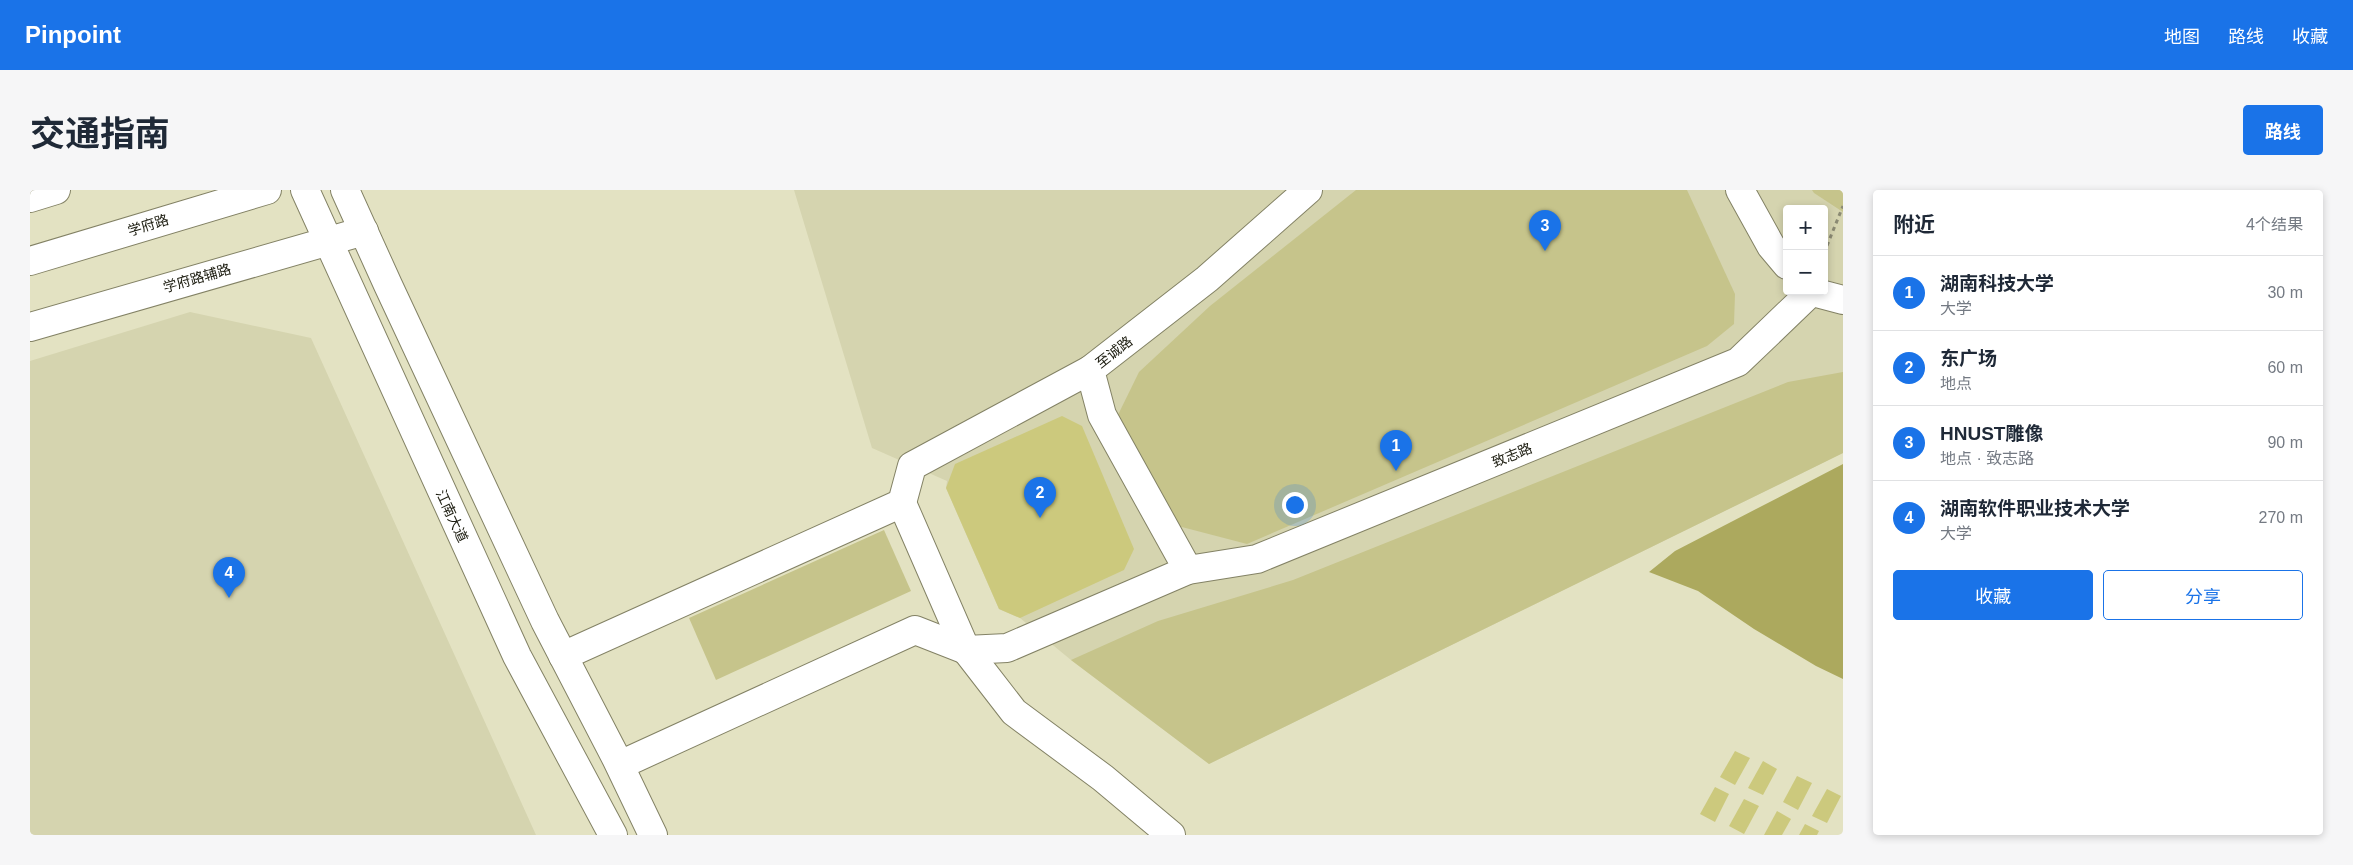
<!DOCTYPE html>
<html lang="zh">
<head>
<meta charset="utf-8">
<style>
  :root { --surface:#fff; --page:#f6f6f7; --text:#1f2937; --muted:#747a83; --line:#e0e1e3; --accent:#1a73e8 }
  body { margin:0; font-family:Helvetica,"Noto Sans SC",sans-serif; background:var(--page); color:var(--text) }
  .controls { position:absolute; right:15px; top:15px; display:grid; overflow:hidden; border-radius:5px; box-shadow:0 2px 8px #0003 }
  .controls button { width:45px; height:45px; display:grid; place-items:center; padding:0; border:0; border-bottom:1px solid var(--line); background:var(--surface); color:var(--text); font:25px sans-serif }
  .you { position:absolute; left:1264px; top:314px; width:18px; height:18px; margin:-12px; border:4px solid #fff; border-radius:50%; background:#1a73e8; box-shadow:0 0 0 8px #1a73e833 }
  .badge { display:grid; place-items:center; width:32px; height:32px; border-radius:50%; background:var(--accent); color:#fff; font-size:16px; font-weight:700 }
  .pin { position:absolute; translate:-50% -41px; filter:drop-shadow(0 1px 2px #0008) }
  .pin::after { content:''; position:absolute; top:26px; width:18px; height:15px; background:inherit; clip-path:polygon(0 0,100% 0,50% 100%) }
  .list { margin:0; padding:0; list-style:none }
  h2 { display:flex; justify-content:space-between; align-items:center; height:65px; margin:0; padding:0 20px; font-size:21px }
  h2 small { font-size:16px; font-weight:400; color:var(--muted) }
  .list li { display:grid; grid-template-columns:32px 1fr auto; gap:15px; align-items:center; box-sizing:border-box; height:75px; padding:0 20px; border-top:1px solid var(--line) }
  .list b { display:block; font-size:19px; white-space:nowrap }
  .list p { margin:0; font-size:16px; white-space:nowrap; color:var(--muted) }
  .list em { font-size:16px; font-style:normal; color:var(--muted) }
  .actions { display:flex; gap:10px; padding:15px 20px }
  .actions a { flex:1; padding:11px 0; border:1px solid var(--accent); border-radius:5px; text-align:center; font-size:18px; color:var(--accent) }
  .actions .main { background:var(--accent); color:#fff }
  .map { position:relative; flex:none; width:1813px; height:645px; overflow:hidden; border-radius:5px }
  header { display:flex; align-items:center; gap:30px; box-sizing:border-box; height:70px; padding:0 25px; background:var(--accent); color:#fff }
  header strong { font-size:24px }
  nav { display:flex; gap:28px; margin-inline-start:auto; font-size:18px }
  .intro { display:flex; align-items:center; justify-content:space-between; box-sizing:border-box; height:120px; padding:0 30px }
  h1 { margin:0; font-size:35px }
  .button { padding:12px 22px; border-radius:5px; background:var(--accent); color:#fff; font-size:18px; font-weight:700 }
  main { display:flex; gap:30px; padding:0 30px }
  aside { flex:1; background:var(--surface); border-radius:5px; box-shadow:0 2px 8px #0003 }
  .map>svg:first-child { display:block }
</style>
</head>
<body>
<header>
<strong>Pinpoint</strong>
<nav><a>地图</a><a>路线</a><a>收藏</a></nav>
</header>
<div class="intro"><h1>交通指南</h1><a class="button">路线</a></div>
<main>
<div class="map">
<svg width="1813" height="645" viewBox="0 0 1813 645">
  <rect width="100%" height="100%" fill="#e3e2c2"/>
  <!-- built -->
  <g fill="#d5d4af" fill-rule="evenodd">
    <path d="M764,0H1813V263L1179,574L1041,470L990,428L969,419L916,298L917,291L842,258ZM1757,19H1794V101H1757Z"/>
    <polygon points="160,122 281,148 506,645 0,645 0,171"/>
  </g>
  <!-- green -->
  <g fill="#c6c48b">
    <polygon points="1326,0 1657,0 1705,104 1704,134 1677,156 1217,354 1148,336 1084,233 1109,182 1180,116"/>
    <polygon points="1782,0 1813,0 1813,22 1784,3"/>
    <polygon points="1813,182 1813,263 1179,574 1041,470 1128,431 1263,390 1758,192"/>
    <polygon points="854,340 881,401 686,490 659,428"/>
  </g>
  <!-- forest -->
  <polygon fill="#aca95e" points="1813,274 1813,489 1786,476 1724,439 1668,401 1619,382 1645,361"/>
  <!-- building -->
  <g fill="#ccc97d">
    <polygon points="1032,226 1052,236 1104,359 1094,380 990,428 969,419 916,298 925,274"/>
    <polygon points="1705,561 1720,568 1705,595 1690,587"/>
    <polygon points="1733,571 1747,579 1733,605 1718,598"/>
    <polygon points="1767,586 1782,593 1768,620 1753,612"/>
    <polygon points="1685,597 1699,604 1685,632 1670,624"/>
    <polygon points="1797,599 1811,606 1797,633 1782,626"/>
    <polygon points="1714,609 1729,616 1714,644 1699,636"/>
    <polygon points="1747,621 1761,629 1752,645 1734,645"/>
    <polygon points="1775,634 1789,641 1787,645 1769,645"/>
  </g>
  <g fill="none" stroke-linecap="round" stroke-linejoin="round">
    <defs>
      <g id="minor">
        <polyline points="1710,0 1741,56 1757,75"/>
        <polyline points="1779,101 1813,110"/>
        <polyline points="0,137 334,41"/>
        <polyline points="872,313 936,460 984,522 1073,588 1141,645"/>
        <polyline points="1158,380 1072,225 1060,180 1177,89 1278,0"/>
        <polyline points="533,466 872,313 882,276 1060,180"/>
        <polyline points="590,575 885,440 936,460 977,458 1158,380 1227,369 1708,172 1780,103"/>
      </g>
      <g id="major">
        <polyline points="275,0 487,466 583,645"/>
        <polyline points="315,0 358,95 515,431 586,568 623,645"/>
        <polyline points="0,8 26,0"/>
        <polyline points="0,71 237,0"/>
      </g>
    </defs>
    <!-- minor casing -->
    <use href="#minor" stroke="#838265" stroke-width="30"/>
    <!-- major casing -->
    <use href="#major" stroke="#838265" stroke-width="30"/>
    <!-- path -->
    <polyline stroke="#8b8a73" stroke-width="3" stroke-dasharray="4 4" stroke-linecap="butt" points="1794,63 1813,16"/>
    <!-- minor -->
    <use href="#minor" stroke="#fff" stroke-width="28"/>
    <!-- major -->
    <use href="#major" stroke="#fff" stroke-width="28"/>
  </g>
  <g text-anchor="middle" stroke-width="4" stroke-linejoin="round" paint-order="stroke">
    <!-- street labels -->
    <g font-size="14" fill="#202014" stroke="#fff">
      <text transform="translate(118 35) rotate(-17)" y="5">学府路</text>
      <text transform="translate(167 88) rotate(-16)" y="5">学府路辅路</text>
      <text transform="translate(1084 162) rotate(-38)" y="5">至诚路</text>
      <text transform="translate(1482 265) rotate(-22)" y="5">致志路</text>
      <text transform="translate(422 326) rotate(65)" y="5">江南大道</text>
    </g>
  </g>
</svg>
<div class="controls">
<button>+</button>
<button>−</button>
</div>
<div class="you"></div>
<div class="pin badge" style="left:1366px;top:281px">1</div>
<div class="pin badge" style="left:1010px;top:328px">2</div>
<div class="pin badge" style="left:1515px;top:61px">3</div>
<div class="pin badge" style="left:199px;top:408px">4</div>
</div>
<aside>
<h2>附近<small>4个结果</small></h2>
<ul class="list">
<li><span class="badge">1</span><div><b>湖南科技大学</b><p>大学</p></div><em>30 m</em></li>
<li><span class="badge">2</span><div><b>东广场</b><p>地点</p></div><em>60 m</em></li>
<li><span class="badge">3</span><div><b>HNUST雕像</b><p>地点 · 致志路</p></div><em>90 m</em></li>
<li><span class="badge">4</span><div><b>湖南软件职业技术大学</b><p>大学</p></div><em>270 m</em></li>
</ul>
<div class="actions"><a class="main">收藏</a><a>分享</a></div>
</aside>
</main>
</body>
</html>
